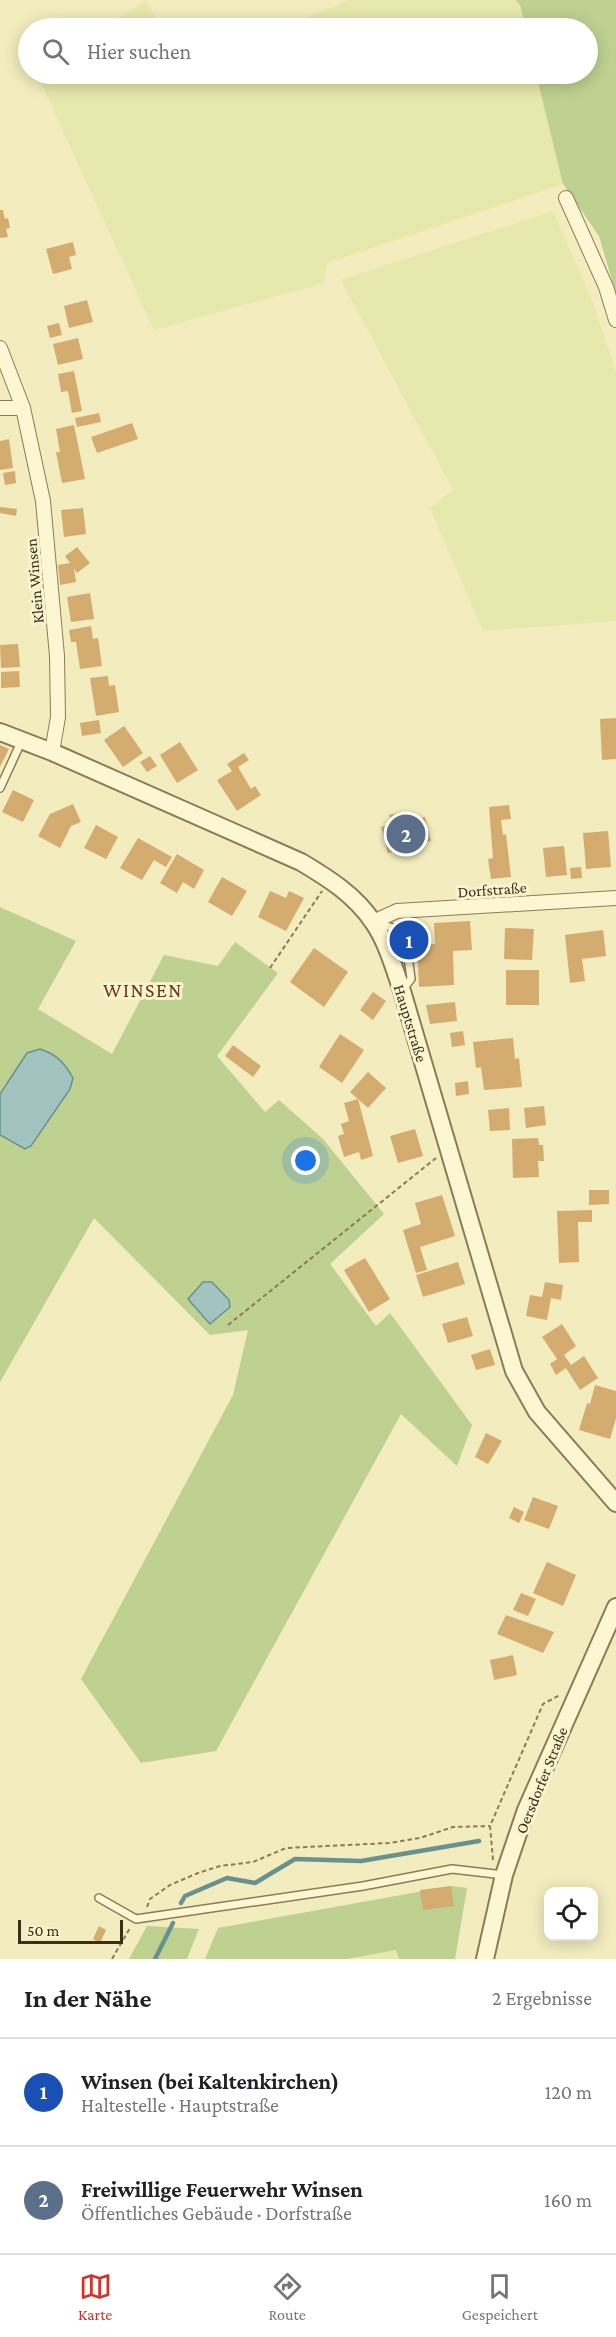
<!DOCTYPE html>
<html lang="de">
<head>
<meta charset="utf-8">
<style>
  :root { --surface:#fff; --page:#f6f6f6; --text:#202124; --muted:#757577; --line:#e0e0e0; --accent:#d93025 }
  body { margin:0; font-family:"Crimson Pro",serif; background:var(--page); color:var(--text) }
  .controls { position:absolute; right:18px; bottom:18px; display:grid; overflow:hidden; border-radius:12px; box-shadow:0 3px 15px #0003 }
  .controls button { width:54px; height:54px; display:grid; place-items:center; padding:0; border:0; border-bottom:2px solid var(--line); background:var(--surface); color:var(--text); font:30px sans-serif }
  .scale { position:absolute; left:18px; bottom:15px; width:105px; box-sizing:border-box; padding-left:6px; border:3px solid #3a2f1b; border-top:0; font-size:16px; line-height:21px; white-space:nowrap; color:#3a2f1b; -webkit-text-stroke:4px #f9f4ce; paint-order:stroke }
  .you { position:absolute; left:306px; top:1161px; width:21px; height:21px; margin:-15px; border:4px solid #fff; border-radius:50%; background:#1a73e8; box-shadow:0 0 0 9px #1a73e833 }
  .badge { display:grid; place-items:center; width:39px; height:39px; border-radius:50%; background:var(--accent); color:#fff; font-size:20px; font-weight:700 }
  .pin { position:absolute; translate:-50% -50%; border:3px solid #fff; box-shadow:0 2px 6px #0006 }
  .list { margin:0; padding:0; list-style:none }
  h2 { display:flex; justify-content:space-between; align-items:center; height:78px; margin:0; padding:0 24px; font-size:26px }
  h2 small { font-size:20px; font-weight:400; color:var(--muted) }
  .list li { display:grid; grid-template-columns:39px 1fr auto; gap:18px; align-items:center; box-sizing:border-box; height:108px; padding:0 24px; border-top:2px solid var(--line) }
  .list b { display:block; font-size:22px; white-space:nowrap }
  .list p { margin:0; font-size:20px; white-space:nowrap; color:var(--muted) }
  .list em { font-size:20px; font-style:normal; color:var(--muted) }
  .icon { flex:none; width:33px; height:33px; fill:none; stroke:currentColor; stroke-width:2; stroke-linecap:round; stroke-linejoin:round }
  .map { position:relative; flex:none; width:616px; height:1959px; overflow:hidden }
  .search { position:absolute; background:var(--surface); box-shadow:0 3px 15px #0003; left:18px; right:18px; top:18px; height:66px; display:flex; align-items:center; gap:15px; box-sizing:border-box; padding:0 21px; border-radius:33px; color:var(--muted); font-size:22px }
  .sheet { height:294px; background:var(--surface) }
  nav { display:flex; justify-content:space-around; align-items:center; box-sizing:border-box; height:84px; border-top:2px solid var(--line); background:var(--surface); font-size:16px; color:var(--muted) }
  nav a { display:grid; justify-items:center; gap:3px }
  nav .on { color:var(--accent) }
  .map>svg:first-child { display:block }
</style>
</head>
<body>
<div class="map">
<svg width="616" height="1959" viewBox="0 0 616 1959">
  <rect width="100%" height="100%" fill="#f2ecbe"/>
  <!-- farmland -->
  <g fill="#e7e8ab">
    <polygon points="349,0 516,0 520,5 526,28 282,28"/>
    <polygon points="146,1 162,28 103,28"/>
    <polygon points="37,74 536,74 563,184 327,263 324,283 154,330"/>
    <polygon points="553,211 593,303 616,372 616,621 483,631 430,508 453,490 341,280"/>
    <polygon points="397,1950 399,1959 347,1959"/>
  </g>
  <!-- green -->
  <g fill="#bed191">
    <polygon points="516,0 616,0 616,294 599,236 563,184 536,74 588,74 588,28 526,28 520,5"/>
    <polygon points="0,907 76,941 38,1009 112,1054 164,955 218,966 235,942 278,973 217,1056 265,1112 279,1100 323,1139 384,1214 330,1264 376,1326 390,1313 472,1425 457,1466 401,1414 216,1751 141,1763 81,1679 233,1395 248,1330 210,1335 94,1218 0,1382"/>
    <polygon points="451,1886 467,1888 455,1959 399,1959 396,1950 347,1959 205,1959 218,1928"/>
    <polygon points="147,1926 199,1929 187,1959 129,1959"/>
  </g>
  <!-- water -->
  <g fill="#a2c3bf" stroke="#68928f" stroke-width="1.5">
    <path d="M40,1049C56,1054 64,1062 73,1078L70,1089L31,1146L25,1149L0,1135V1094L27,1053Z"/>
    <polygon points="203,1282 212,1282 229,1300 230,1307 210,1324 188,1299"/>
  </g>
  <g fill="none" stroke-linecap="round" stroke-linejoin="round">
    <!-- stream -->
    <g stroke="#68928f" stroke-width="4.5">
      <polyline points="181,1903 185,1896 227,1878 255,1883 295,1859 361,1861 479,1841"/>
      <polyline points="155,1959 173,1923"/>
    </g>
  </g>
  <!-- building -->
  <g fill="#d4ac70">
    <polygon points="0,210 3,210 5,219 8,218 10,228 6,229 8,237 0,238"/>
    <polygon points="73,242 76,255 69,257 72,269 53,274 46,249"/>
    <polygon points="87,300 93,322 69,328 64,306"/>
    <polygon points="59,323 62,335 50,338 47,326"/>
    <polygon points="78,338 83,359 58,365 53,344"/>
    <polygon points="74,371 82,411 72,413 68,391 61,392 58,374"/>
    <polygon points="99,413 101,422 77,427 75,418"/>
    <polygon points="132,423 138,439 97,453 91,437"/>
    <polygon points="74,425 85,479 62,483 56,452 60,452 56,429"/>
    <polygon points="9,439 13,468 0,470 0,441"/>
    <polygon points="15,471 16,483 5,485 3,473"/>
    <polygon points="0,507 17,509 16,516 0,513"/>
    <polygon points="83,508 86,534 64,537 61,510"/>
    <polygon points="77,547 90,563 77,573 74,568 76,582 60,585 58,565 70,563 65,556"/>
    <polygon points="90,593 94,619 71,622 67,597"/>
    <polygon points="91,626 93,639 98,638 102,666 80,669 76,642 71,642 69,630"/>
    <polygon points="18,644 20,667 1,668 0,645"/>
    <polygon points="19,671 20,687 1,688 1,672"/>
    <polygon points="108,676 109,686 115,685 119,712 96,716 90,678"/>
    <polygon points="616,718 616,759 602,760 600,719"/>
    <polygon points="99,720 101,733 82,736 80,723"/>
    <polygon points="124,726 143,753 123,767 104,740"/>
    <polygon points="180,742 198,770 177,783 160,755"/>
    <polygon points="0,745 9,749 0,767"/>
    <polygon points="244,753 249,760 238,767 251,789 255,786 261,795 237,811 217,780 232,771 227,764"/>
    <polygon points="150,756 157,766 147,772 140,762"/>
    <polygon points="13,790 34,800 23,822 2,812"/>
    <polygon points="73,804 81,822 71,826 60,848 38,836 50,814"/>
    <polygon points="509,805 511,819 501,820 503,835 506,834 511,877 491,879 488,859 493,858 489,807"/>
    <polygon points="402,812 405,822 425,817 431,841 388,853 381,827 392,824 389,815"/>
    <polygon points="96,825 118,837 106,859 84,848"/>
    <polygon points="608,831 611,867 586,869 583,833"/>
    <polygon points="138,838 172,857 166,867 154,860 142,880 120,868"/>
    <polygon points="564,846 567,875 546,877 543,848"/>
    <polygon points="177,854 204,870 194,889 183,882 177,893 160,883"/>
    <polygon points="581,867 582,878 571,879 570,868"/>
    <polygon points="222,877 247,891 232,916 208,902"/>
    <polygon points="270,891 286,898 289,891 304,898 286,931 258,917"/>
    <polygon points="470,921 472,950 453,951 454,985 419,987 417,944 435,944 434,923"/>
    <polygon points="505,928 534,929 532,960 504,959"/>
    <polygon points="603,930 606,956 582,959 585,981 570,983 565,935"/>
    <polygon points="314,948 348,972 324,1007 290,982"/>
    <rect x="506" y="970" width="33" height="35"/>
    <polygon points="373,992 386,1001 373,1020 360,1010"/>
    <polygon points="455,1002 457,1021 430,1024 426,1005"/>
    <polygon points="463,1031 465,1045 452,1047 450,1033"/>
    <polygon points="340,1034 364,1050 342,1083 319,1067"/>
    <polygon points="513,1038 515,1059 519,1058 522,1087 484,1090 481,1067 476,1068 473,1042"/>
    <polygon points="233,1045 261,1066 253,1077 225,1056"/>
    <polygon points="368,1072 386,1088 368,1108 350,1092"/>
    <polygon points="468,1081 469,1094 456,1096 455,1083"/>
    <polygon points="358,1099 373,1156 361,1160 359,1152 344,1157 338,1136 344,1134 341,1124 349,1121 344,1103"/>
    <polygon points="544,1106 546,1125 526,1128 524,1108"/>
    <polygon points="509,1108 510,1130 490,1131 488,1110"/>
    <polygon points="415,1129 423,1156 398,1163 390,1136"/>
    <polygon points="538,1138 539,1145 543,1145 544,1161 538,1161 539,1177 513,1178 512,1139"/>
    <polygon points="589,1190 609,1190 609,1204 589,1205"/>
    <polygon points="442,1195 455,1236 420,1247 427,1270 416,1273 403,1230 421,1224 415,1203"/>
    <polygon points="592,1210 592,1222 578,1222 579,1262 559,1263 557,1211"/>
    <polygon points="365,1258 390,1299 369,1312 344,1270"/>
    <polygon points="458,1262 465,1284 423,1297 416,1275"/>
    <polygon points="545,1282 563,1285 561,1300 551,1298 547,1320 526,1316 530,1295 542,1297"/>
    <polygon points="467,1317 473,1336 448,1343 442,1324"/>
    <polygon points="562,1324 576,1346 564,1355 571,1365 584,1356 598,1378 580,1390 566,1368 556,1375 550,1364 557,1359 542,1337"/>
    <polygon points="490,1349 495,1365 476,1370 471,1355"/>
    <polygon points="595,1385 616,1391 616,1418 610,1439 579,1430 587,1403 590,1404"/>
    <polygon points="486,1433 502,1441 488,1464 475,1457"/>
    <polygon points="533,1497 558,1506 549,1529 524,1520"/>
    <polygon points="514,1507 524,1512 519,1523 509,1518"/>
    <polygon points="547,1562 576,1575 563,1606 533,1593"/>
    <polygon points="521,1593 536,1599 528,1616 513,1610"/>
    <polygon points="506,1615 554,1632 543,1653 497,1634"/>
    <polygon points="513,1655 517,1675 494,1680 490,1660"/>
    <polygon points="451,1886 454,1906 423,1910 420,1890"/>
    <polygon points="99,1926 106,1930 100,1943 93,1939"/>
  </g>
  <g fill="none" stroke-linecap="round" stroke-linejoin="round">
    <defs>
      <g id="service">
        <polyline points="0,788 22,740"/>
        <path d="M378,923L396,929C406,945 409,960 411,979L403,989"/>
        <polyline points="99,1898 136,1919 363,1886 452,1869 504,1875"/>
      </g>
      <g id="minor">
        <polyline points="566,198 606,287 616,320"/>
        <polyline points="0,348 23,408 43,501 57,656 58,717 52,752"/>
        <polyline points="0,408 23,408"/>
        <polyline points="373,922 397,911 616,898"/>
      </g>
      <g id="tertiary">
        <path d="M0,732L52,752L301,862C328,878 355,895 373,922C387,942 394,968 402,991L514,1371L537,1412L616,1503"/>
        <polyline points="485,1959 504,1875 526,1810 616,1607"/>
      </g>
    </defs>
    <!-- service casing -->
    <use href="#service" stroke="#8c7c55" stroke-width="10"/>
    <!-- minor casing -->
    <use href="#minor" stroke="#8c7c55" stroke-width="16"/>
    <!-- tertiary casing -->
    <use href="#tertiary" stroke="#8c7c55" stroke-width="20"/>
    <!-- path -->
    <g stroke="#8c7c55" stroke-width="2" stroke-dasharray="4.5 3" stroke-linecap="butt">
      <polyline points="270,968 322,891"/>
      <polyline points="228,1325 436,1158"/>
      <polyline points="493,1860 490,1826 543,1704 560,1695"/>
      <polyline points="147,1907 150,1899 170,1885 198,1873 220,1866 253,1862 286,1848 389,1843 420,1838 453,1827 490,1826"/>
      <polyline points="112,1959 130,1928"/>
    </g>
    <!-- service -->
    <use href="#service" stroke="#fcf7d2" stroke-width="7"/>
    <!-- minor -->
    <use href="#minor" stroke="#fcf7d2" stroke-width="14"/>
    <!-- tertiary -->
    <use href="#tertiary" stroke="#fcf7d2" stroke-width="16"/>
  </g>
  <g text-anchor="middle" stroke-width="6" stroke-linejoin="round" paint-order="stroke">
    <!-- street labels -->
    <g font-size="16" fill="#3a2f1b" stroke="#f9f4ce">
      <text transform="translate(34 581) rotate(-95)" y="6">Klein Winsen</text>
      <text transform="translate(492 889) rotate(-4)" y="6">Dorfstraße</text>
      <text transform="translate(411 1023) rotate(73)" y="6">Hauptstraße</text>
      <text transform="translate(541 1780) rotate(-68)" y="6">Oersdorfer Straße</text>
    </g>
    <!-- quarter labels -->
    <g font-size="20" letter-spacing="1.5" fill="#6a3716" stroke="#f9f4ce">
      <text x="143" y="997">WINSEN</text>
    </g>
  </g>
</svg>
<div class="controls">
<button><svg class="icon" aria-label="locate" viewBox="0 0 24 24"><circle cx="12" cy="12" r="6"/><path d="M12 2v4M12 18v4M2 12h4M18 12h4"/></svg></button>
</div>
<div class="scale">50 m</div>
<div class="you"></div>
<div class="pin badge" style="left:409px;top:940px;background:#1a4fb4">1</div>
<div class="pin badge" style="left:406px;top:834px;background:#5c6f8a">2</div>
<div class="search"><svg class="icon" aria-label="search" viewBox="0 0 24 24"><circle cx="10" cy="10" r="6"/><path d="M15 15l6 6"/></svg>Hier suchen</div>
</div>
<section class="sheet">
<h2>In der Nähe<small>2 Ergebnisse</small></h2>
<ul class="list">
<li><span class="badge" style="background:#1a4fb4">1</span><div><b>Winsen (bei Kaltenkirchen)</b><p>Haltestelle · Hauptstraße</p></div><em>120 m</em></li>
<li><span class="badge" style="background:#5c6f8a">2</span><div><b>Freiwillige Feuerwehr Winsen</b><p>Öffentliches Gebäude · Dorfstraße</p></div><em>160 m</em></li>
</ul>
</section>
<nav>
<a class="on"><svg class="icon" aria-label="map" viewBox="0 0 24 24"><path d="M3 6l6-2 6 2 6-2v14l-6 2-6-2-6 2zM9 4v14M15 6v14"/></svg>Karte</a>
<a><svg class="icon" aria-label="directions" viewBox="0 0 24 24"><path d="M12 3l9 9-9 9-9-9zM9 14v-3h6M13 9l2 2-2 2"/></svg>Route</a>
<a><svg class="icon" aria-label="saved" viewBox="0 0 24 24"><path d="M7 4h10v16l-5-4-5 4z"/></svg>Gespeichert</a>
</nav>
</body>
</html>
